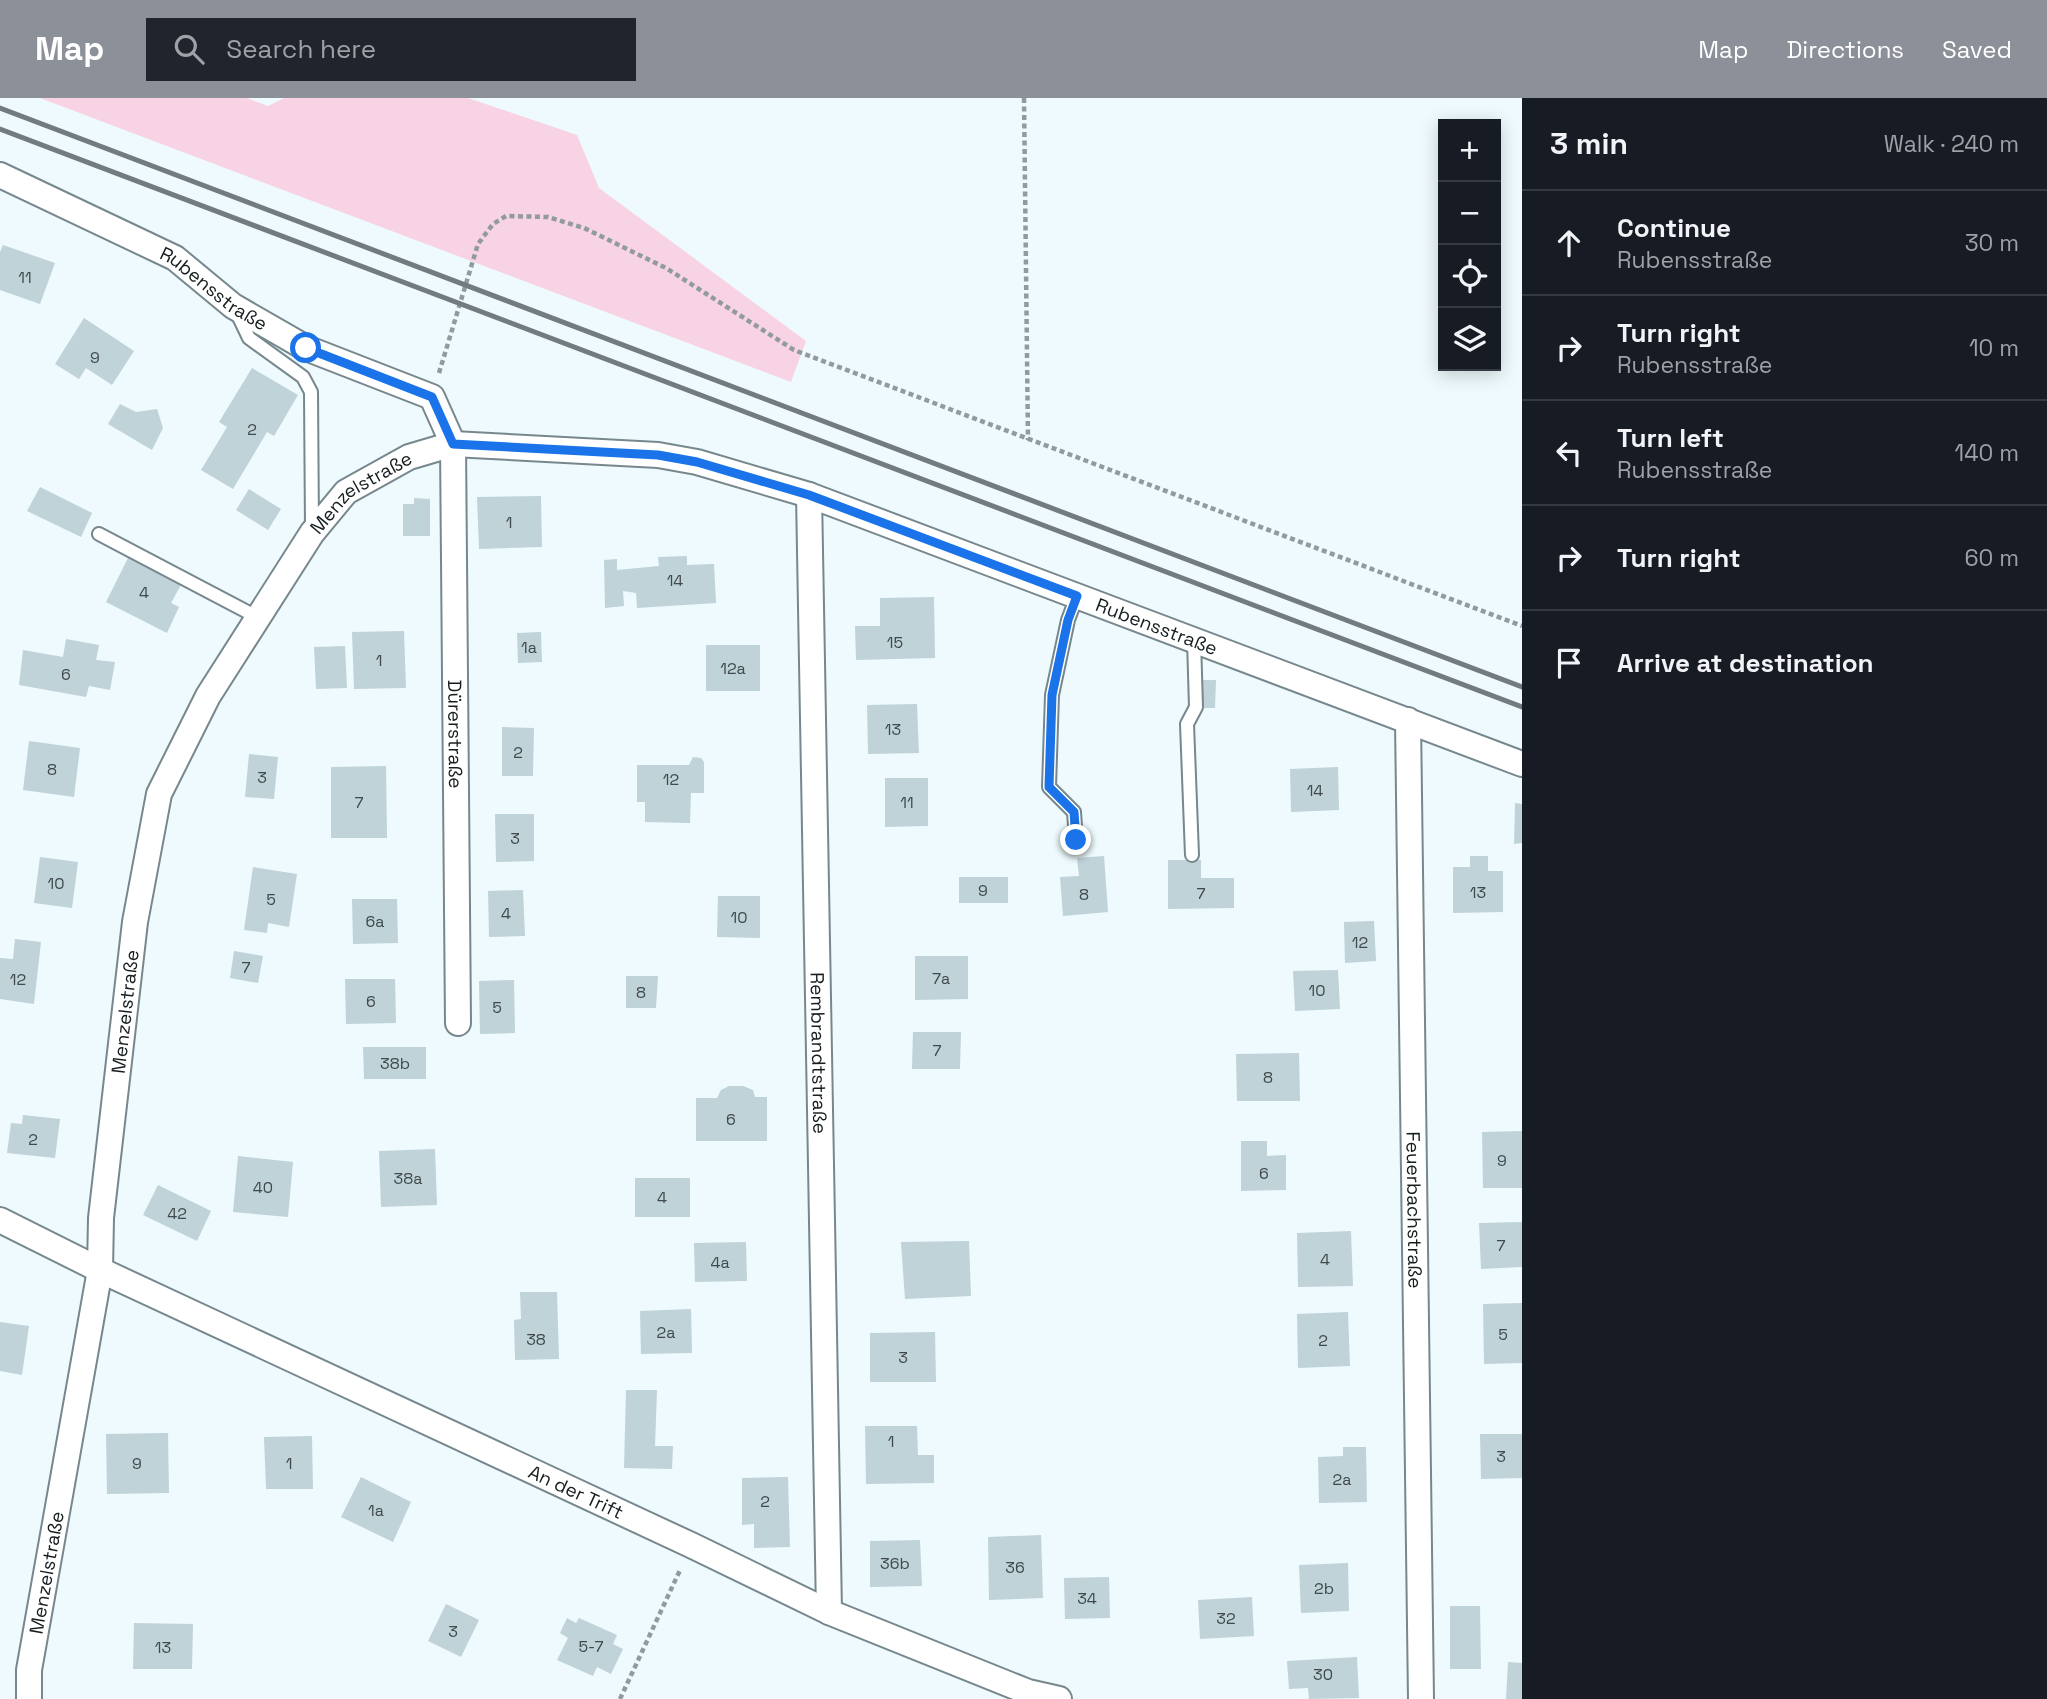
<!DOCTYPE html>
<html lang="en">
<head>
<meta charset="utf-8">
<style>
  :root { --surface:#171b24; --page:#20242c; --text:#f1f3f6; --muted:#9ea1a6; --line:#363941; --accent:#8c9099 }
  body { margin:0; font-family:"Space Grotesk",sans-serif; background:var(--page); color:var(--text) }
  .controls { position:absolute; right:21px; top:21px; display:grid; overflow:hidden; border-radius:0px; box-shadow:0 4px 18px #0003 }
  .controls button { width:63px; height:63px; display:grid; place-items:center; padding:0; border:0; border-bottom:2px solid var(--line); background:var(--surface); color:var(--text); font:35px sans-serif }
  .stop { position:absolute; width:21px; height:21px; margin:-16px; border:5px solid #1a73e8; border-radius:50%; background:#fff }
  .stop.end { background:#1a73e8; border-color:#fff; box-shadow:0 2px 7px #0008 }
  .list { margin:0; padding:0; list-style:none }
  h2 { display:flex; justify-content:space-between; align-items:center; height:91px; margin:0; padding:0 28px; font-size:30px }
  h2 small { font-size:23px; font-weight:400; color:var(--muted) }
  .list li { display:grid; grid-template-columns:46px 1fr auto; gap:21px; align-items:center; box-sizing:border-box; height:105px; padding:0 28px; border-top:2px solid var(--line) }
  .list b { display:block; font-size:26px; white-space:nowrap }
  .list p { margin:0; font-size:23px; white-space:nowrap; color:var(--muted) }
  .list em { font-size:23px; font-style:normal; color:var(--muted) }
  .icon { flex:none; width:38px; height:38px; fill:none; stroke:currentColor; stroke-width:2; stroke-linecap:round; stroke-linejoin:round }
  .map { position:relative; flex:none; width:1522px; height:1601px; overflow:hidden }
  header { display:flex; align-items:center; gap:42px; box-sizing:border-box; height:98px; padding:0 35px; background:var(--accent); color:#fff }
  header strong { font-size:33px }
  nav { display:flex; gap:38px; margin-inline-start:auto; font-size:24px }
  .search { width:490px; height:63px; background:var(--page); display:flex; align-items:center; gap:18px; box-sizing:border-box; padding:0 24px; border-radius:0px; color:var(--muted); font-size:26px }
  main { display:flex }
  aside { flex:1; background:var(--surface) }
  .map>svg:first-child { display:block }
</style>
</head>
<body>
<header>
<strong>Map</strong>
<div class="search"><svg class="icon" aria-label="search" viewBox="0 0 24 24"><circle cx="10" cy="10" r="6"/><path d="M15 15l6 6"/></svg>Search here</div>
<nav><a>Map</a><a>Directions</a><a>Saved</a></nav>
</header>
<main>
<div class="map">
<svg width="1522" height="1601" viewBox="0 0 1522 1601">
  <rect width="100%" height="100%" fill="#eefafd"/>
  <!-- green -->
  <polygon fill="#f8d3e3" points="40,0 247,0 268,8 284,0 468,0 577,37 599,90 806,243 791,284"/>
  <!-- building -->
  <g fill="#bfd3d8">
    <polygon points="3,147 55,165 40,206 0,192 0,154"/>
    <polygon points="84,220 134,253 112,287 86,270 79,281 55,266"/>
    <polygon points="252,270 298,297 274,338 267,334 233,391 201,372 227,329 219,324"/>
    <polygon points="120,306 136,314 157,311 163,330 152,352 108,326"/>
    <polygon points="40,389 92,415 81,439 27,413"/>
    <polygon points="249,391 281,411 268,432 236,412"/>
    <polygon points="541,398 542,449 479,451 477,399"/>
    <polygon points="414,400 430,401 430,438 403,438 403,406 414,406"/>
    <polygon points="129,458 182,485 171,505 179,509 167,535 106,504"/>
    <polygon points="687,458 687,467 714,466 716,505 637,510 636,495 623,493 624,508 605,510 604,462 617,461 617,472 659,468 658,459"/>
    <polygon points="934,499 935,560 856,562 855,528 880,528 880,500"/>
    <polygon points="404,533 406,590 354,591 352,534"/>
    <polygon points="541,534 542,564 518,565 517,535"/>
    <polygon points="66,541 99,547 96,562 115,564 110,592 89,588 86,599 19,587 23,552 63,559"/>
    <rect x="706" y="547" width="54" height="46"/>
    <polygon points="345,548 347,590 316,591 314,549"/>
    <polygon points="1189,582 1216,582 1215,610 1188,610"/>
    <polygon points="917,606 919,655 868,656 867,607"/>
    <polygon points="502,629 534,630 533,678 502,678"/>
    <polygon points="29,643 80,650 74,699 23,692"/>
    <polygon points="249,656 278,659 274,701 245,699"/>
    <polygon points="693,659 701,660 704,664 704,695 691,695 690,725 645,724 645,704 637,704 637,667 689,667"/>
    <polygon points="386,668 387,740 331,740 331,669"/>
    <polygon points="1338,669 1339,712 1291,714 1290,671"/>
    <polygon points="885,680 928,680 928,728 885,729"/>
    <polygon points="1515,705 1522,706 1522,745 1514,746"/>
    <polygon points="495,716 534,716 534,763 496,764"/>
    <polygon points="1104,758 1108,814 1063,818 1060,779 1079,778 1077,760"/>
    <polygon points="1470,758 1488,758 1488,773 1503,773 1503,814 1453,815 1453,769 1470,769"/>
    <polygon points="40,759 78,764 72,810 34,805"/>
    <polygon points="1168,762 1201,762 1201,780 1234,780 1234,810 1168,811"/>
    <polygon points="253,769 297,776 289,829 268,825 267,835 244,832"/>
    <rect x="959" y="779" width="49" height="26"/>
    <polygon points="523,792 525,838 489,839 488,793"/>
    <polygon points="718,798 760,798 760,840 717,839"/>
    <polygon points="352,801 397,801 398,845 353,846"/>
    <polygon points="1374,823 1376,863 1345,865 1344,824"/>
    <polygon points="15,841 41,844 34,906 0,901 0,860 13,861"/>
    <polygon points="234,853 263,858 258,885 230,880"/>
    <polygon points="915,858 968,858 968,901 915,902"/>
    <polygon points="1338,872 1340,911 1295,913 1293,873"/>
    <polygon points="626,878 658,878 656,910 626,910"/>
    <polygon points="345,881 395,881 396,925 346,926"/>
    <polygon points="514,882 515,935 480,936 479,883"/>
    <polygon points="913,934 961,934 960,971 912,971"/>
    <polygon points="363,949 426,949 426,981 364,981"/>
    <polygon points="1299,955 1300,1003 1237,1003 1236,956"/>
    <polygon points="729,988 743,988 753,992 755,999 767,999 767,1043 696,1043 696,1000 717,1000 721,992"/>
    <polygon points="23,1017 60,1021 55,1060 7,1055 11,1025 22,1026"/>
    <polygon points="1522,1033 1522,1090 1483,1090 1482,1034"/>
    <polygon points="1241,1043 1267,1043 1267,1058 1286,1057 1286,1092 1241,1093"/>
    <polygon points="435,1051 437,1107 381,1109 379,1053"/>
    <polygon points="238,1058 293,1064 288,1119 233,1114"/>
    <rect x="635" y="1080" width="55" height="39"/>
    <polygon points="158,1087 211,1113 197,1143 143,1117"/>
    <polygon points="1522,1124 1522,1169 1481,1171 1479,1125"/>
    <polygon points="1351,1133 1353,1188 1298,1189 1297,1135"/>
    <polygon points="969,1143 971,1198 905,1201 901,1144"/>
    <polygon points="746,1144 747,1183 695,1184 694,1145"/>
    <polygon points="520,1194 557,1194 559,1261 515,1262 514,1222 521,1221"/>
    <polygon points="1522,1205 1522,1265 1484,1266 1483,1206"/>
    <polygon points="691,1211 692,1255 641,1256 640,1213"/>
    <polygon points="1348,1214 1350,1268 1298,1270 1297,1216"/>
    <polygon points="0,1224 29,1228 22,1277 0,1273"/>
    <polygon points="935,1234 936,1284 870,1284 870,1235"/>
    <polygon points="626,1292 657,1292 655,1348 673,1348 672,1371 624,1370"/>
    <polygon points="865,1328 917,1328 918,1357 934,1357 934,1385 866,1386"/>
    <polygon points="168,1335 169,1395 107,1396 106,1336"/>
    <polygon points="1480,1336 1522,1336 1522,1380 1481,1381"/>
    <polygon points="312,1338 313,1391 266,1391 264,1339"/>
    <polygon points="1343,1349 1366,1349 1367,1404 1319,1405 1318,1359 1343,1358"/>
    <polygon points="361,1379 411,1404 393,1444 341,1419"/>
    <polygon points="788,1379 790,1449 754,1450 754,1426 742,1427 742,1380"/>
    <polygon points="1041,1437 1043,1500 989,1502 988,1439"/>
    <polygon points="920,1442 922,1488 870,1489 870,1443"/>
    <polygon points="1348,1465 1349,1513 1301,1515 1299,1467"/>
    <polygon points="1109,1479 1110,1520 1065,1521 1064,1480"/>
    <polygon points="1252,1499 1254,1538 1200,1541 1198,1502"/>
    <polygon points="446,1506 479,1522 461,1559 428,1543"/>
    <polygon points="1450,1508 1480,1508 1481,1571 1450,1571"/>
    <polygon points="567,1520 576,1525 579,1520 617,1537 613,1546 623,1551 611,1576 597,1569 593,1578 557,1562 568,1540 560,1535"/>
    <polygon points="134,1525 193,1526 192,1571 133,1571"/>
    <polygon points="1357,1559 1359,1600 1309,1601 1308,1590 1289,1591 1287,1563"/>
    <polygon points="1508,1564 1522,1565 1522,1601 1506,1601"/>
  </g>
  <g fill="none" stroke-linecap="round" stroke-linejoin="round">
    <defs>
      <g id="lane">
        <polyline points="237,215 249,240 303,279 311,294 312,431"/>
        <polyline points="99,436 257,519"/>
        <polyline points="1076,742 1074,714 1049,689 1052,597 1068,522 1077,498"/>
        <polyline points="1192,757 1187,626 1196,609 1194,542"/>
      </g>
      <g id="street">
        <path id="s1" d="M0,77L175,160L233,208L306,250L432,299L453,346L458,925"/>
        <path id="s2" d="M809,397L829,1514"/>
        <path id="s3" d="M1408,622L1421,1601"/>
        <path id="s4" d="M0,1122L100,1172L691,1447L829,1514L1028,1594L1059,1601"/>
        <path id="s5" d="M29,1601V1572L100,1172L101,1120L135,824L159,696L208,598L312,435L346,394L409,359L453,346L658,357L697,364L809,397L1522,666"/>
      </g>
    </defs>
    <!-- lane casing -->
    <use href="#lane" stroke="#76888d" stroke-width="16"/>
    <!-- street casing -->
    <use href="#street" stroke="#76888d" stroke-width="28"/>
    <!-- path -->
    <g stroke="#919b9d" stroke-width="4.5" stroke-dasharray="5 3.5" stroke-linecap="butt">
      <polyline points="1024,0 1028,342"/>
      <polyline points="439,275 478,146 493,126 506,118 548,119 584,130 666,170 794,252 1522,528"/>
      <polyline points="620,1601 681,1470"/>
    </g>
    <!-- lane -->
    <use href="#lane" stroke="#fff" stroke-width="12"/>
    <!-- street -->
    <use href="#street" stroke="#fff" stroke-width="24"/>
    <!-- rail -->
    <g stroke="#727c7e" stroke-width="5">
      <polyline points="0,10 1522,589"/>
      <polyline points="0,31 1522,609"/>
    </g>
  </g>
  <g fill="none" stroke-linecap="round" stroke-linejoin="round">
    <!-- route -->
    <polyline stroke="#1a73e8" stroke-width="9" points="306,250 432,299 453,346 658,357 697,364 809,397 1077,498 1068,522 1052,597 1049,689 1074,714 1076,742"/>
  </g>
  <g text-anchor="middle" stroke-width="6" stroke-linejoin="round" paint-order="stroke">
    <!-- number labels -->
    <g font-size="16" fill="#404a4d">
      <text x="25" y="185">11</text>
      <text x="95" y="265">9</text>
      <text x="252" y="337">2</text>
      <text x="509" y="430">1</text>
      <text x="675" y="488">14</text>
      <text x="144" y="500">4</text>
      <text x="895" y="550">15</text>
      <text x="529" y="555">1a</text>
      <text x="379" y="568">1</text>
      <text x="733" y="576">12a</text>
      <text x="66" y="582">6</text>
      <text x="893" y="637">13</text>
      <text x="518" y="660">2</text>
      <text x="52" y="677">8</text>
      <text x="262" y="685">3</text>
      <text x="671" y="687">12</text>
      <text x="1315" y="698">14</text>
      <text x="359" y="710">7</text>
      <text x="907" y="710">11</text>
      <text x="515" y="746">3</text>
      <text x="56" y="791">10</text>
      <text x="983" y="798">9</text>
      <text x="1478" y="800">13</text>
      <text x="1201" y="801">7</text>
      <text x="1084" y="802">8</text>
      <text x="271" y="807">5</text>
      <text x="506" y="821">4</text>
      <text x="739" y="825">10</text>
      <text x="375" y="829">6a</text>
      <text x="1360" y="850">12</text>
      <text x="246" y="875">7</text>
      <text x="941" y="886">7a</text>
      <text x="18" y="887">12</text>
      <text x="1317" y="898">10</text>
      <text x="641" y="900">8</text>
      <text x="371" y="909">6</text>
      <text x="497" y="915">5</text>
      <text x="937" y="958">7</text>
      <text x="395" y="971">38b</text>
      <text x="1268" y="985">8</text>
      <text x="731" y="1027">6</text>
      <text x="33" y="1047">2</text>
      <text x="1502" y="1068">9</text>
      <text x="1264" y="1081">6</text>
      <text x="408" y="1086">38a</text>
      <text x="263" y="1095">40</text>
      <text x="662" y="1105">4</text>
      <text x="177" y="1121">42</text>
      <text x="1501" y="1153">7</text>
      <text x="1325" y="1167">4</text>
      <text x="720" y="1170">4a</text>
      <text x="666" y="1240">2a</text>
      <text x="1503" y="1242">5</text>
      <text x="536" y="1247">38</text>
      <text x="1323" y="1248">2</text>
      <text x="903" y="1265">3</text>
      <text x="891" y="1349">1</text>
      <text x="1501" y="1364">3</text>
      <text x="137" y="1371">9</text>
      <text x="289" y="1371">1</text>
      <text x="1342" y="1387">2a</text>
      <text x="765" y="1409">2</text>
      <text x="376" y="1418">1a</text>
      <text x="895" y="1471">36b</text>
      <text x="1015" y="1475">36</text>
      <text x="1324" y="1496">2b</text>
      <text x="1087" y="1506">34</text>
      <text x="1226" y="1526">32</text>
      <text x="453" y="1539">3</text>
      <text x="591" y="1554">5-7</text>
      <text x="163" y="1555">13</text>
      <text x="1323" y="1582">30</text>
    </g>
    <!-- street labels -->
    <g font-size="19" fill="#161d1f" stroke="#fff">
      <text dy="7" stroke="none"><textPath href="#s1" startOffset="243">Rubensstraße</textPath></text>
      <text dy="7" stroke="none"><textPath href="#s5" startOffset="1283">Menzelstraße</textPath></text>
      <text dy="7" stroke="none"><textPath href="#s5" startOffset="2123">Rubensstraße</textPath></text>
      <text dy="7" stroke="none"><textPath href="#s1" startOffset="830">Dürerstraße</textPath></text>
      <text dy="7" stroke="none"><textPath href="#s5" startOffset="695">Menzelstraße</textPath></text>
      <text dy="7" stroke="none"><textPath href="#s2" startOffset="558">Rembrandtstraße</textPath></text>
      <text dy="7" stroke="none"><textPath href="#s3" startOffset="490">Feuerbachstraße</textPath></text>
      <text dy="7" stroke="none"><textPath href="#s4" startOffset="637">An der Trift</textPath></text>
      <text dy="7" stroke="none"><textPath href="#s5" startOffset="128">Menzelstraße</textPath></text>
    </g>
  </g>
</svg>
<div class="controls">
<button>+</button>
<button>−</button>
<button><svg class="icon" aria-label="locate" viewBox="0 0 24 24"><circle cx="12" cy="12" r="6"/><path d="M12 2v4M12 18v4M2 12h4M18 12h4"/></svg></button>
<button><svg class="icon" aria-label="layers" viewBox="0 0 24 24"><path d="M12 4l9 5-9 5-9-5zM3 14l9 5 9-5"/></svg></button>
</div>
<div class="stop" style="left:306px;top:250px"></div>
<div class="stop end" style="left:1076px;top:742px"></div>
</div>
<aside>
<h2>3 min<small>Walk · 240 m</small></h2>
<ul class="list">
<li><svg class="icon" aria-label="ahead" viewBox="0 0 24 24"><path d="M12 20V5M6 11l6-6 6 6"/></svg><div><b>Continue</b><p>Rubensstraße</p></div><em>30 m</em></li>
<li><svg class="icon" aria-label="right" viewBox="0 0 24 24"><path d="M7 20v-9h11M14 6l5 5-5 5"/></svg><div><b>Turn right</b><p>Rubensstraße</p></div><em>10 m</em></li>
<li><svg class="icon" aria-label="left" viewBox="0 0 24 24"><path d="M17 20v-9H6M10 6l-5 5 5 5"/></svg><div><b>Turn left</b><p>Rubensstraße</p></div><em>140 m</em></li>
<li><svg class="icon" aria-label="right" viewBox="0 0 24 24"><path d="M7 20v-9h11M14 6l5 5-5 5"/></svg><div><b>Turn right</b></div><em>60 m</em></li>
<li><svg class="icon" aria-label="arrive" viewBox="0 0 24 24"><path d="M6 21V4h12l-3 4 3 4H6"/></svg><div><b>Arrive at destination</b></div></li>
</ul>
</aside>
</main>
</body>
</html>
